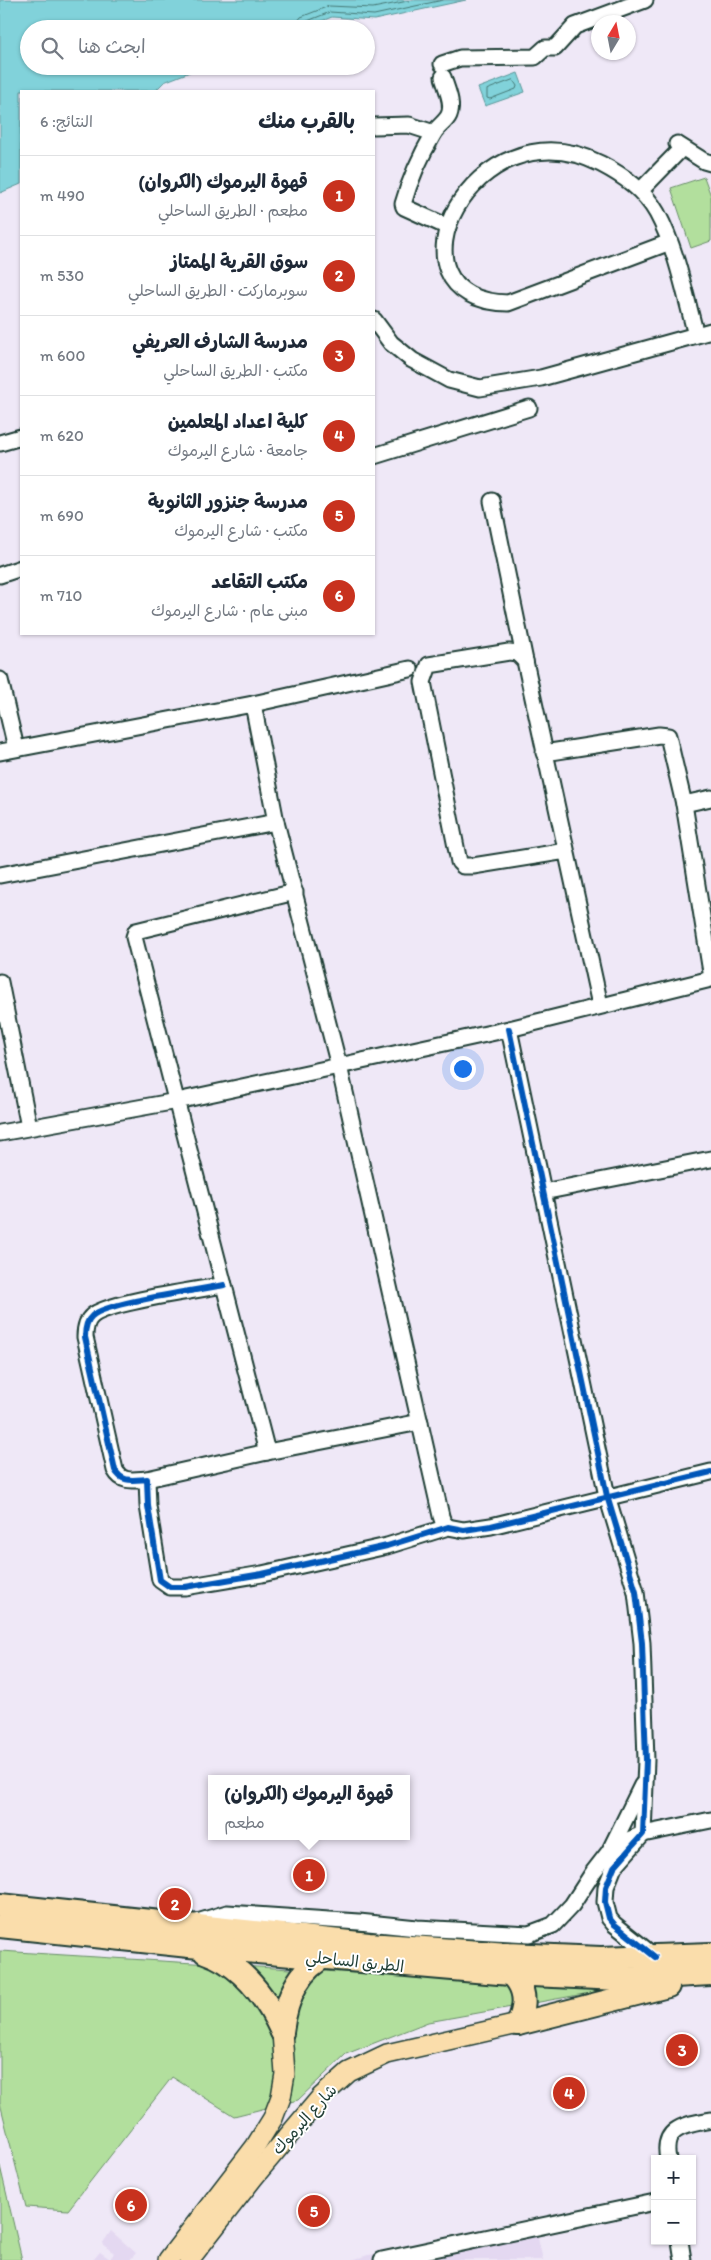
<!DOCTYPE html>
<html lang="ar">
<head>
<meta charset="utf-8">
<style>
  :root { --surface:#fff; --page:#f2f2f3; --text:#1f2937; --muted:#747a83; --line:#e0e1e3; --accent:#c8321e }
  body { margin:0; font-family:Itim,"Playpen Sans Arabic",sans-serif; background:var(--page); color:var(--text); direction:rtl }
  .controls { position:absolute; right:15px; bottom:15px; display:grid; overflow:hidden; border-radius:0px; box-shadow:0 1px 4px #0004 }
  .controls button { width:45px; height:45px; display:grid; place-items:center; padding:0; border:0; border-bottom:1px solid var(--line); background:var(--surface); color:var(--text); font:25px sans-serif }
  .compass { position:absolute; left:591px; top:15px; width:45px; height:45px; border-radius:50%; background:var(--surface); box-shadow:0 1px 4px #0004; rotate:10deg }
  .you { position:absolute; left:462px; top:1068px; width:18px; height:18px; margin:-12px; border:4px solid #fff; border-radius:50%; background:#1a73e8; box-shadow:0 0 0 8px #1a73e833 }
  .badge { display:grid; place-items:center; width:32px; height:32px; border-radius:50%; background:var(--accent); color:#fff; font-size:16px; font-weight:700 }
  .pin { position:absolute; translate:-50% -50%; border:2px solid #fff; box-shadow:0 1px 5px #0006 }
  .popup { position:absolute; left:208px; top:1775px; width:202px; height:65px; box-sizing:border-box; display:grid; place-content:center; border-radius:0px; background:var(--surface); filter:drop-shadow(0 1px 4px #0005); font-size:16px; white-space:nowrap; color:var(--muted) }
  .popup b { font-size:19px; color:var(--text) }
  .popup::after { content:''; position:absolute; left:50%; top:100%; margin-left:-10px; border:10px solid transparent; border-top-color:var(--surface) }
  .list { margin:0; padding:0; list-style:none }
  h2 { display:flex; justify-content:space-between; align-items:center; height:65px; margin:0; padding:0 20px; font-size:21px }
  h2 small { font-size:16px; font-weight:400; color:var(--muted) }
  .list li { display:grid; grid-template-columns:32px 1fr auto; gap:15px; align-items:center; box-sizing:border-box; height:80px; padding:0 20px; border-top:1px solid var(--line) }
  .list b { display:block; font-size:19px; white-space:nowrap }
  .list p { margin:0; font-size:16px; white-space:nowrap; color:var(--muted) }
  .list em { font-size:16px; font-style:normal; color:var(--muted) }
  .icon { flex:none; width:28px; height:28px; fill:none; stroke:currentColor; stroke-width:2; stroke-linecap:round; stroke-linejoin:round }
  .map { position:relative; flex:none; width:711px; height:2260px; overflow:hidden; direction:ltr }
  .search { position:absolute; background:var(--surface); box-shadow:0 1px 4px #0004; left:20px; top:20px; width:355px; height:55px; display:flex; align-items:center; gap:12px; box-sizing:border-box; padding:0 18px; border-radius:28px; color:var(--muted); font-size:19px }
  .panel { position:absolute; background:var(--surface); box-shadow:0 1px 4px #0004; left:20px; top:90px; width:355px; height:545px; border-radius:0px; direction:rtl }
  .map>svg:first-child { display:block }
</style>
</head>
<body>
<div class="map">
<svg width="711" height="2260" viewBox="0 0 711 2260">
  <rect width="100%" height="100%" fill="#efe8f7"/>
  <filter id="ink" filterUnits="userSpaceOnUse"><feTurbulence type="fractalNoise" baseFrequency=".02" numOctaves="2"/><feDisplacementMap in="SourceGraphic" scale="10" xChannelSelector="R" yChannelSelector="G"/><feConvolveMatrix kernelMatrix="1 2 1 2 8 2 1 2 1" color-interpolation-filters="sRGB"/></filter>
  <g filter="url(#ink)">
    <!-- built -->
    <g fill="#e4d8f1">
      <polygon points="111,2231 136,2253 130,2260 93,2260 100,2252 110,2259 114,2253 102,2244"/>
      <polygon points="537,2234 543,2260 352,2260 368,2255"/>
    </g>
    <!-- green -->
    <g fill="#b2df9d" stroke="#688e68">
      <polygon points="704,177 711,196 711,241 691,248 671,188"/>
      <polygon points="0,1951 612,1989 428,2022 346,2054 298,2100 234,2116 172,2077 68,2210 26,2207 0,2103"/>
      <polygon points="0,2166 22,2260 0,2260"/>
    </g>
    <!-- water -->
    <g fill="#81d2da" stroke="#5a9698">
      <polygon points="0,0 466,0 374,20 332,17 301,29 29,29 29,66 205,66 164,82 155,91 21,91 21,184 0,193"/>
      <polygon points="518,73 525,92 485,106 478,88"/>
    </g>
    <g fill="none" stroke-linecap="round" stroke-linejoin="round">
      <!-- shore -->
      <g stroke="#467976" stroke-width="1">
        <polyline points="296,29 297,22 301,17 329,6 373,8 413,0"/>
        <polyline points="302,29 305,22 330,12 374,15 443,0"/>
        <polygon points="513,80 517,86 516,89 490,99 487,98 487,90"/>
      </g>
      <defs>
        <g id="minor">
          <polyline points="442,64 460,58 535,57 545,48 555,48 575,26 645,0"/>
          <path d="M443,77C446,88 454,103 449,115C446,122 438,126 434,133C421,155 410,179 403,204L404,207L448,227"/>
          <polyline points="374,126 409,125 434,133"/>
          <polyline points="677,144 704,161 711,163"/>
          <polyline points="641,190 682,148"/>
          <path d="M670,242L508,303C374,300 473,99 601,164C624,176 644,190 657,213C677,250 685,295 696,335"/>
          <polyline points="374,320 391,343 412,360 449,380 480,388 541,378 711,331"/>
          <polyline points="0,443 21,437"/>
          <polyline points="374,456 529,408"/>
          <polyline points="492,501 525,661"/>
          <polyline points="0,575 21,568"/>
          <polyline points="0,680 16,748"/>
          <polyline points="253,704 276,822 339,1066 441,1516 443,1522 448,1527"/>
          <polyline points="0,752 253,704 410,669"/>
          <polyline points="544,753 659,735 668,736 684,804 711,798"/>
          <polyline points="684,804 711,972"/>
          <polyline points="566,851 473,866 463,866 459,862 423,682 429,665 509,652 517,653 525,661 600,1005"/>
          <polyline points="0,875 276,822"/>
          <polyline points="0,982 29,1127"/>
          <polyline points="509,1029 607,1496 636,1592 642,1643 646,1760 643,1834 614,1867 606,1887 605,1902 609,1918 614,1924 655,1957"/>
          <polyline points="0,1133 177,1101 339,1066 509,1029 711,979"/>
          <polyline points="543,1192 711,1159"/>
          <path d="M224,1285C199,1290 107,1302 92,1316C86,1321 85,1330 85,1337L115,1470C122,1483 133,1480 147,1479L148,1506L160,1580L170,1587H185L262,1574L387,1546L448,1527L464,1530L491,1526L711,1472"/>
          <polyline points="267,1452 134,937 136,931 295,892"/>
          <polyline points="147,1479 267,1452 420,1422"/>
          <polyline points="610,1850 642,1785"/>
          <polyline points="194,1923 227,1913 359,1922 417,1928 529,1934 553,1925 572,1905 594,1871 608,1853 626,1841 643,1834 711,1820"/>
          <path d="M668,2159C661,2126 687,2125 711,2120"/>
          <polyline points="680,2241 683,2260"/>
          <polyline points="382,2260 655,2202"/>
        </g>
        <g id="major">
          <polyline points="168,2260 255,2147 273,2118 281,2097 285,2074 282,2032"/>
          <polyline points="189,2260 253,2178 321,2097 349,2072 387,2054 518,2024"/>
        </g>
        <g id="highway">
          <polyline points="0,1905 369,1944 508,1954 601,1958 711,1954"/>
          <polyline points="0,1926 189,1946 510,1974 619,1979 711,1974"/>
          <path d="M205,1952C243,1965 266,1997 282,2032"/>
          <path d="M509,1965C510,1974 513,1975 518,1982C527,1996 524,2010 518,2024"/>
          <polyline points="518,2024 668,1986"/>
          <path d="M282,2032C286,2000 297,1969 328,1955"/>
        </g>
      </defs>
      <!-- minor casing -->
      <use href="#minor" stroke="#1f3d34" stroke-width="19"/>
      <!-- major casing -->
      <use href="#major" stroke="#1f3d34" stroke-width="22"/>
      <!-- highway casing -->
      <use href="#highway" stroke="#1f3d34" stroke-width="26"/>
      <!-- minor -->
      <use href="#minor" stroke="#fff" stroke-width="15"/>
      <!-- major -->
      <use href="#major" stroke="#faddab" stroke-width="19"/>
      <!-- highway -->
      <use href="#highway" stroke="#faddab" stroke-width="22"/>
      <defs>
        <g id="cycleway">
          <polyline points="509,1029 607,1496 636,1592 642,1643 646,1760 643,1834 614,1867 606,1887 605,1902 609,1918 614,1924 655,1957"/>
          <path d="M224,1285C199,1290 107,1302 92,1316C86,1321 85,1330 85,1337L115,1470C122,1483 133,1480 147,1479L148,1506L160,1580L170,1587H185L262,1574L387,1546L448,1527L464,1530L491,1526L711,1472"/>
        </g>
      </defs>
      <!-- cycleway casing -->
      <use href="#cycleway" stroke="#fff" stroke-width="9"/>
      <!-- cycleway -->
      <use href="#cycleway" stroke="#0057b8" stroke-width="6"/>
    </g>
  </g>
  <g text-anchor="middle" stroke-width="4" stroke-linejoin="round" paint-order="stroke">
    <!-- street labels -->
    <g font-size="16" fill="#1f3d34" stroke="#fff">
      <text transform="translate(355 1961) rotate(6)" y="6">الطريق الساحلي</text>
      <text transform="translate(304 2119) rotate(-48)" y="6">شارع اليرموك</text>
    </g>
  </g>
</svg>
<div class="controls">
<button>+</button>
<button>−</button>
</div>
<svg class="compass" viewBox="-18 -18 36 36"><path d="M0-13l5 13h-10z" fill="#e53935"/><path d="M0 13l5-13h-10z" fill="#747a83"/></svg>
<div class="you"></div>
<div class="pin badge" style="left:309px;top:1875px">1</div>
<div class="popup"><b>قهوة اليرموك (الكروان)</b>مطعم</div>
<div class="pin badge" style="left:175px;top:1904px">2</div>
<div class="pin badge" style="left:682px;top:2050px">3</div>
<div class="pin badge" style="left:569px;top:2093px">4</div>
<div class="pin badge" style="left:314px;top:2211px">5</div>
<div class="pin badge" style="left:131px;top:2205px">6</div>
<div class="search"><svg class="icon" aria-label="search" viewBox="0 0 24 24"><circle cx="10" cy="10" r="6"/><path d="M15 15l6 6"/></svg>ابحث هنا</div>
<section class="panel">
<h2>بالقرب منك<small>النتائج: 6</small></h2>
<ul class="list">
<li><span class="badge">1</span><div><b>قهوة اليرموك (الكروان)</b><p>مطعم · الطريق الساحلي</p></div><em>490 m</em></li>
<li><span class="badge">2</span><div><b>سوق القرية الممتاز</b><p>سوبرماركت · الطريق الساحلي</p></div><em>530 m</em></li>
<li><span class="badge">3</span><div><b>مدرسة الشارف العريفي</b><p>مكتب · الطريق الساحلي</p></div><em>600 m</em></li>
<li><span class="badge">4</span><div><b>كلية اعداد المعلمين</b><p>جامعة · شارع اليرموك</p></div><em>620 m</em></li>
<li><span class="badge">5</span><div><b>مدرسة جنزور الثانوية</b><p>مكتب · شارع اليرموك</p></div><em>690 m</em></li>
<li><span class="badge">6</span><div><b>مكتب التقاعد</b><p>مبنى عام · شارع اليرموك</p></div><em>710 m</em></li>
</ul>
</section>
</div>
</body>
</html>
